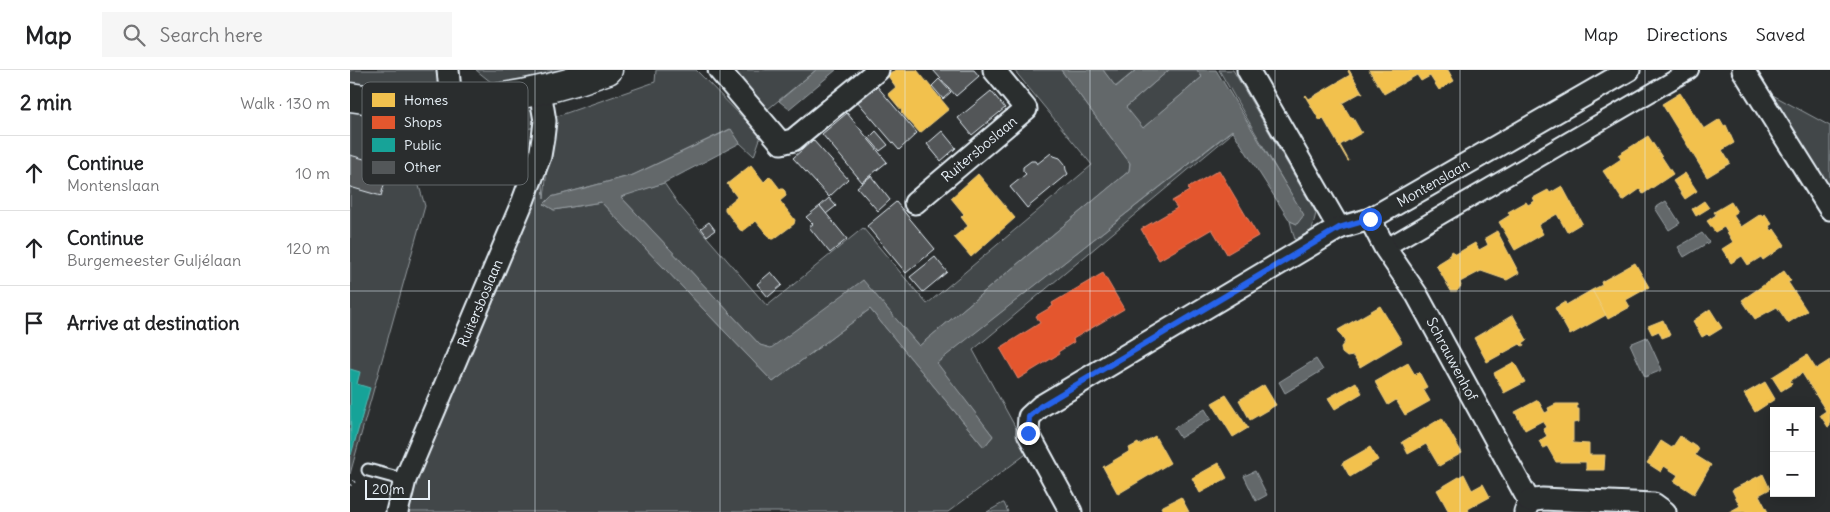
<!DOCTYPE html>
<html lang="en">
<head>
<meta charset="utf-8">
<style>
  :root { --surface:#fff; --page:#f6f6f6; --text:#202124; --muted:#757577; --line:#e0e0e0 }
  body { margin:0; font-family:Delius,sans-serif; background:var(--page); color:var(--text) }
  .controls { position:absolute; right:15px; bottom:15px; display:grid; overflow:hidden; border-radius:0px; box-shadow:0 2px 12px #0003 }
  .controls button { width:45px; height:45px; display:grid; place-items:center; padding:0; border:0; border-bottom:1px solid var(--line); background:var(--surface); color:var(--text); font:25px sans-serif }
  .scale { position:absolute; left:15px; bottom:12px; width:65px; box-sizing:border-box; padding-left:5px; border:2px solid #e8f1f8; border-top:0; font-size:14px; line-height:18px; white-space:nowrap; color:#e8f1f8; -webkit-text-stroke:4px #2a2d2e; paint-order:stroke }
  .stop { position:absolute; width:15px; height:15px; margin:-11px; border:4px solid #2563eb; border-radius:50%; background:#fff }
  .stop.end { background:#2563eb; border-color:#fff; box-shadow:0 1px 5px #0008 }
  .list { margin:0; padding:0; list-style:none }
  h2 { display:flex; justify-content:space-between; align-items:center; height:65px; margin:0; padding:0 20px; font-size:21px }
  h2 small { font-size:16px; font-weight:400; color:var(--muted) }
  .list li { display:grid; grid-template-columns:32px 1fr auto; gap:15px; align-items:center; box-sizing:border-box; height:75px; padding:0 20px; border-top:1px solid var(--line) }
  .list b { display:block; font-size:19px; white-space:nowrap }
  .list p { margin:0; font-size:16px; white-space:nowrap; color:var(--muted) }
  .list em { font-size:16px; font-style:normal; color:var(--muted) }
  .icon { flex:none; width:28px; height:28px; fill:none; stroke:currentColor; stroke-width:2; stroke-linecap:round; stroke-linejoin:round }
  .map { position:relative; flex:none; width:1480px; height:442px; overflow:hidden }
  header { display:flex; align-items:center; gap:30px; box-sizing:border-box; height:70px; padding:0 25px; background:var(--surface); border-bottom:1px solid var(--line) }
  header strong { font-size:24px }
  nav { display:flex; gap:28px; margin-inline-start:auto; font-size:18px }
  .search { width:350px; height:45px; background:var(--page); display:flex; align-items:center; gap:12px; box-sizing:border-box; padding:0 18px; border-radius:0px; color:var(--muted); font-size:19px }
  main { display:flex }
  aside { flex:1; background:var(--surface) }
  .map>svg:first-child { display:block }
</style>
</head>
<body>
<header>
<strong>Map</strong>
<div class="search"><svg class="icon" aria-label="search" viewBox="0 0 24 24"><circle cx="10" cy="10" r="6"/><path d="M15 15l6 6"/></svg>Search here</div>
<nav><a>Map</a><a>Directions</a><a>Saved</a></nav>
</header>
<main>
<aside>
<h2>2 min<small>Walk · 130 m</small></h2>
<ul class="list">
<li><svg class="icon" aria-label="ahead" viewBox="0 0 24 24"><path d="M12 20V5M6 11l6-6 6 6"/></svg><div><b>Continue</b><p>Montenslaan</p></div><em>10 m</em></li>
<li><svg class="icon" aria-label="ahead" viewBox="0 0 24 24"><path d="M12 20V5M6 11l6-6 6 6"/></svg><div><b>Continue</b><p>Burgemeester Guljélaan</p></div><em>120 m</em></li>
<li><svg class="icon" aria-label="arrive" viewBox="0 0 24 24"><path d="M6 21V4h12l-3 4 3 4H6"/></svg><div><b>Arrive at destination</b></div></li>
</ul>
</aside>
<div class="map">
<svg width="1480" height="442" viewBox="0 0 1480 442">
  <rect width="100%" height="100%" fill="#2a2d2e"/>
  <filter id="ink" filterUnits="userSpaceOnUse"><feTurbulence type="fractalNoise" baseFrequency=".02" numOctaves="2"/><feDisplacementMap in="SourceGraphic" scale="10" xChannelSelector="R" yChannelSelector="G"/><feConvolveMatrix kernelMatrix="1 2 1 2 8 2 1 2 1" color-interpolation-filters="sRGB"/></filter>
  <g filter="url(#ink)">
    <!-- green -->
    <g fill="#424648" stroke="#959ca0">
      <polygon points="0,0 91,0 89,15 69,20 0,13"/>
      <polygon points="126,0 222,0 147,17"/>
      <polygon points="306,0 346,0 411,66 404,86 390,73 380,59 283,105 201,127 194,134 204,140 251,132 423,312 520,239 634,377 643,366 586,293 883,60 880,65 623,280 679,382 598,442 52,442 192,97 194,129 202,48 305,12"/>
      <polygon points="382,0 466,0 418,39"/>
      <polygon points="664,0 711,0 780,93 779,101 569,276 513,211 421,279 410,275 270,126 314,113 329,135 417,236 513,158 577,234 742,95"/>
      <polygon points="753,0 786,0 765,17"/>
      <polygon points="819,0 847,0 852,7 793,58 775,38"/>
      <polygon points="869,0 883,0 966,143 962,160 945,170 940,151 947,154 953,145"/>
      <polygon points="1419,23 1480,56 1480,124"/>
      <path d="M0,37C60,46 122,44 182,40L185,45L188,57L141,64L105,65L46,62L61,89L75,136L0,404Z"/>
      <polygon points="654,433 658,442 637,442 653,433"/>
    </g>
    <!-- water -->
    <g fill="#63686b" stroke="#989fa3">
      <polygon points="466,0 486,0 439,39 429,31"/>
      <polygon points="711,0 753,0 766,17 786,0 819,0 776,37 793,58 852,7 847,0 866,0 954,145 947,154 940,151 882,60 587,293 643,366 634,377 520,239 423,312 251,132 204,140 194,134 201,127 283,105 381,59 390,73 314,113 271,127 410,275 421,278 513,210 569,276 779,101 780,93"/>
      <polygon points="1316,131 1330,153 1319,160 1305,138"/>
      <polygon points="1352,163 1359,172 1334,187 1328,177"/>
      <polygon points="1297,267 1312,300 1295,307 1280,274"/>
      <polygon points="966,289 973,300 935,323 929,312"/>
      <polygon points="855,339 861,349 830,368 824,358"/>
      <polygon points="905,401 917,425 906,431 894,406"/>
    </g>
    <!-- homes -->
    <g fill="#f2c14e" stroke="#efcf81">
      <polygon points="545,0 567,0 599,39 570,63 551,42 552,41 538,24 546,17 538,6"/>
      <polygon points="999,0 1013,24 1010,23 992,33 1001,48 1003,48 1011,62 1013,62 990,75 999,91 998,91 973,48 970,51 955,26 956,25 959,29 1000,5 998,1"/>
      <polygon points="1019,0 1098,0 1104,11 1089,20 1080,6 1071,11 1067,5 1034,24"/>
      <polygon points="1330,23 1354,59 1370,49 1374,56 1376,55 1384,73 1372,80 1380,93 1357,107 1312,34"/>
      <polygon points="1298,66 1323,104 1293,124 1290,119 1273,131 1253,101 1271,89 1268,85"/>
      <polygon points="401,95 414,112 420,106 430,119 433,119 435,121 436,126 430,131 445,150 444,154 424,169 421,169 406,151 393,161 390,160 375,140 375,137 387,127 377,114"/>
      <polygon points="1335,103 1347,121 1335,129 1323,111"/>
      <polygon points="628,104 665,148 621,187 604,167 618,156 611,147 614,144 601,128"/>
      <polygon points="1212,116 1232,153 1217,162 1207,144 1188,155 1193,164 1165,180 1149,152 1160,145 1158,142 1176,132 1178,135 1185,131 1183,128 1198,120 1200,123"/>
      <polygon points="1354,131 1359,138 1346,146 1342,139"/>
      <polygon points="1381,132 1387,142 1383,145 1391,157 1411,144 1412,146 1415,144 1422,154 1419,156 1422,161 1424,159 1435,175 1413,190 1411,187 1398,195 1392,186 1381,193 1372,179 1383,172 1374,157 1365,162 1357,151 1366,145 1364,142"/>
      <polygon points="1147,161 1169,203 1157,210 1131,201 1110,212 1111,216 1107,221 1101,221 1086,195 1099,187 1101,181 1106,184 1125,173 1129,180 1138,175 1135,168"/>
      <polygon points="1285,193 1299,217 1276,230 1280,237 1258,249 1242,220 1252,215 1251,212"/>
      <polygon points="1434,201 1441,211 1438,212 1457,241 1438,253 1427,237 1405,249 1392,230"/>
      <polygon points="1242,220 1256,245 1220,265 1205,238 1215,232 1216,235"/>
      <polygon points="1030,236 1052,272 1010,297 1003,286 997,287 992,283 991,277 995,272 988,260"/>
      <polygon points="1360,239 1372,258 1359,266 1357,264 1352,267 1343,251"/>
      <polygon points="1163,245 1177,270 1173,273 1174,275 1172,276 1170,274 1137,292 1124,268"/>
      <polygon points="1313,250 1320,265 1312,268 1309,261 1302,264 1298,256"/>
      <polygon points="1457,285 1466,299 1480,290 1480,356 1478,357 1470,345 1476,341 1452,303 1440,311 1442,314 1431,321 1422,307"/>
      <polygon points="1164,292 1175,312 1154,323 1144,303"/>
      <polygon points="1058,293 1065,305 1069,302 1077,317 1073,319 1080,331 1055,345 1046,330 1038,335 1025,312"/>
      <polygon points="1006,312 1012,323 985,339 978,328"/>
      <polygon points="1415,312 1425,329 1405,342 1394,324"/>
      <polygon points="914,315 926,335 900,350 889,330"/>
      <polygon points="876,325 898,358 883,367 862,333"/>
      <polygon points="1188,330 1195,343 1199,341 1198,338 1206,334 1227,334 1227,339 1229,339 1229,352 1223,353 1223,373 1239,374 1239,385 1255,385 1254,400 1236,400 1236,392 1206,392 1197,376 1193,378 1189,371 1197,366 1193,359 1196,357 1192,351 1175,360 1165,342"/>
      <polygon points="1092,348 1112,383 1089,396 1076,374 1058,384 1052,372"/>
      <polygon points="805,366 820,393 768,424 753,397 780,381 779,378 788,373 789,375"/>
      <polygon points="1330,366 1349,379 1345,385 1361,395 1344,424 1324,411 1328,405 1314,396 1311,402 1297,393 1311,371 1322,378"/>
      <polygon points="1020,377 1028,390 1000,407 992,393"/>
      <polygon points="869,393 877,408 850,423 842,408"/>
      <polygon points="1114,404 1122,420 1133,414 1140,427 1118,439 1119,441 1116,442 1099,442 1087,420"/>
      <polygon points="1413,404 1420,419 1409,425 1418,442 1379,442 1390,436 1382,420"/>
      <polygon points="831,427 839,442 811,442 813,441 811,437"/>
    </g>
    <!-- shops -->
    <g fill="#e4572e" stroke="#e5856b">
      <polygon points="869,100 908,166 877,184 862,159 809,190 791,159 827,138 822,131 839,121 838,118"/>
      <polygon points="753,203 774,239 723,269 724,272 708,282 709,284 668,309 650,278 690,253 686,246 703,236 702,233"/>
    </g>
    <!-- public -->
    <polygon fill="#17a398" stroke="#56bab5" points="0,299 10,302 7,314 20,318 1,385"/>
    <!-- building -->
    <g fill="#535759" stroke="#e8f1f8">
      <polygon points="583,0 624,0 629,6 606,26"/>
      <polygon points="589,9 601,22 593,29 582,16"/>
      <polygon points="526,15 567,63 549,80 507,31"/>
      <polygon points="641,21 655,38 622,65 608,48"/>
      <polygon points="497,43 537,92 512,112 472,64"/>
      <polygon points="526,61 538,75 530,81 519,68"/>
      <polygon points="592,61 606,78 591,91 577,74"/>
      <polygon points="463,70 498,109 479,127 443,88"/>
      <polygon points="701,83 704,86 710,88 715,94 716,100 718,104 677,138 660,117 676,104 673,101 673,97 681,91 685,91 687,94"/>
      <polygon points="0,85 39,96 31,126 0,117"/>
      <polygon points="521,106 540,130 528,141 507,117"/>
      <polygon points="479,128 486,136 476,144 470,136"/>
      <polygon points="546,132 585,179 556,203 517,156"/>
      <polygon points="470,136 497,169 480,183 459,157 463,154 456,147"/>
      <polygon points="359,152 365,160 357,166 351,158"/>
      <polygon points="585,187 597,202 573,222 560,207"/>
      <polygon points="421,202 432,215 418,227 407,214"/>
    </g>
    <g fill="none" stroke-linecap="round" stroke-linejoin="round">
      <defs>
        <polyline id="service" points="18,400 55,410"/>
        <polyline id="pedestrian" points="1035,178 1340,0"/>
        <g id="minor">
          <polyline points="98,0 101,31"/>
          <polyline points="369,0 431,73 443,70 528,0"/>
          <polyline points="898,0 989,158 1020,149 1279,0"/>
          <polyline points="1393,0 1480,139"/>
          <polyline points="565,133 676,39 644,0"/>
          <polyline points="1020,149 1035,178 1067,225 1179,431 1175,442"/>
          <polyline points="1179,431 1192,429 1304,434 1315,442"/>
          <polyline points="47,442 55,410 173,131 190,86 193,68 195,51 190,21"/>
          <polyline points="721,442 678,363 679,347 691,336 989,158"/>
        </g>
        <path id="tertiary" d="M0,27C86,41 177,30 258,0"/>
      </defs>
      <!-- service casing -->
      <use href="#service" stroke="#e8f1f8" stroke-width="15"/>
      <!-- pedestrian casing -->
      <use href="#pedestrian" stroke="#e8f1f8" stroke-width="20"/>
      <!-- minor casing -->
      <use href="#minor" stroke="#e8f1f8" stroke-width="25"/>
      <!-- tertiary casing -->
      <use href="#tertiary" stroke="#e8f1f8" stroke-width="31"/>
      <!-- path -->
      <polyline stroke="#e8f1f8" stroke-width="3" stroke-dasharray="1 4" stroke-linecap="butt" points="0,415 7,409"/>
      <!-- service -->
      <use href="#service" stroke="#2a2d2e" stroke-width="11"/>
      <!-- pedestrian -->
      <use href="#pedestrian" stroke="#2a2d2e" stroke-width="16"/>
      <!-- minor -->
      <use href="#minor" stroke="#2a2d2e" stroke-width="21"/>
      <!-- tertiary -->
      <use href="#tertiary" stroke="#2a2d2e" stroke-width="28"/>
    </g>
  </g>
  <g fill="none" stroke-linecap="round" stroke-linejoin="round" filter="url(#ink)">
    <!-- route -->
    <polyline stroke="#2563eb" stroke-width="6" points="678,363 679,347 691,336 989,158 1020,149"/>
  </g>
  <!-- grid -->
  <path fill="none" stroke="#e8f1f8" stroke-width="1" stroke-opacity="0.55" d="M185,0V442M370,0V442M555,0V442M740,0V442M925,0V442M1110,0V442M1295,0V442M0,221H1480"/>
  <g text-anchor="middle" stroke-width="5" stroke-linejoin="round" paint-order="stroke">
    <!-- street labels -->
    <g font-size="14" fill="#e8f1f8" stroke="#2a2d2e">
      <text transform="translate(629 79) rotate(-40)" y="5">Ruitersboslaan</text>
      <text transform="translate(1083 113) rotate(-30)" y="5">Montenslaan</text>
      <text transform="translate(130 233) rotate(-67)" y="5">Ruitersboslaan</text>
      <text transform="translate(1102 289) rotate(62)" y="5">Schrauwenhof</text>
    </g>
  </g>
  <!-- legend -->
  <rect x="12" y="12" width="166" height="103" rx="8" fill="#2a2d2e" stroke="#63686b" stroke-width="1"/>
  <rect x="22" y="23" width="23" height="14" fill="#f2c14e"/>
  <rect x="22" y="46" width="23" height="13" fill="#e4572e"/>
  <rect x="22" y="68" width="23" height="14" fill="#17a398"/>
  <rect x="22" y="91" width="23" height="13" fill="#535759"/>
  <g font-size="14" fill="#e8f1f8">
    <text x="54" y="35">Homes</text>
    <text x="54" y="57">Shops</text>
    <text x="54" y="80">Public</text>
    <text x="54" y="102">Other</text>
  </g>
</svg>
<div class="controls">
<button>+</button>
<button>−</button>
</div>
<div class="scale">20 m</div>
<div class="stop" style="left:1020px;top:149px"></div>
<div class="stop end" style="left:678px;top:363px"></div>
</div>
</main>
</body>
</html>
